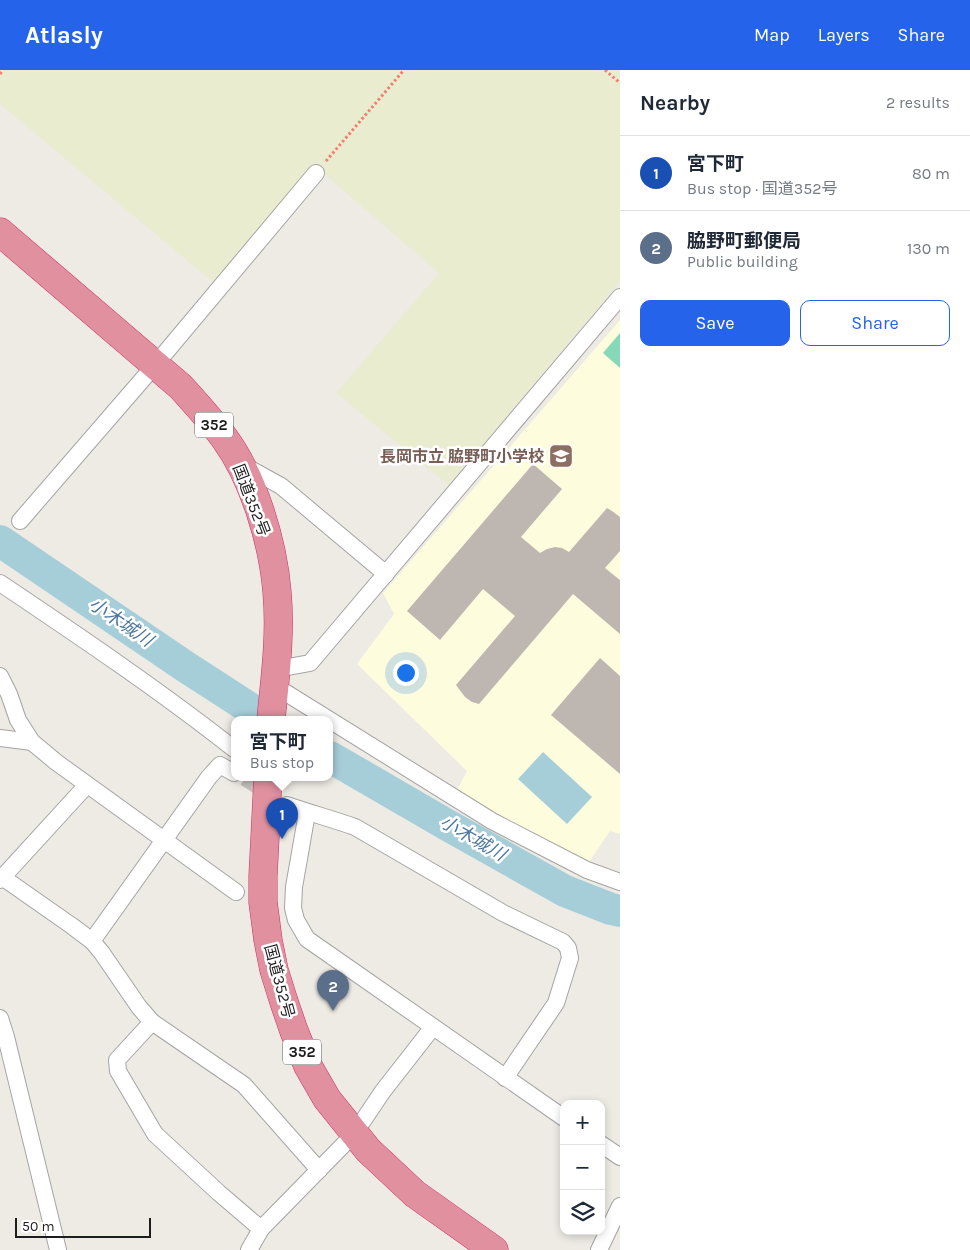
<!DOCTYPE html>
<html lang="en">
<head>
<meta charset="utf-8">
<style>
  :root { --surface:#fff; --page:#f6f6f7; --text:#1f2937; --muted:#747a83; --line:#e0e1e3; --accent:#2563eb }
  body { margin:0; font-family:Karla,"Noto Sans JP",sans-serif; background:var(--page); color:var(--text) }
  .controls { position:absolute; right:15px; bottom:15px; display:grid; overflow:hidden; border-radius:10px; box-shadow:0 2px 8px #0003 }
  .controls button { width:45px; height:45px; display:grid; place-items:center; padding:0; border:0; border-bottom:1px solid var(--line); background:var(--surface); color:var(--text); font:25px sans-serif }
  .scale { position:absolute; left:15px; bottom:12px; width:136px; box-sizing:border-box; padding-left:5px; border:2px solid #1d1d1d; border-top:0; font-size:14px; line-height:18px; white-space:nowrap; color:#1d1d1d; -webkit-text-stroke:4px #fff; paint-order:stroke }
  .you { position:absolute; left:405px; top:602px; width:18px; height:18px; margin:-12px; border:4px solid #fff; border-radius:50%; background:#1a73e8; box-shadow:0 0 0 8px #1a73e833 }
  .badge { display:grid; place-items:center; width:32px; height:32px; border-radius:50%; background:var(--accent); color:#fff; font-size:16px; font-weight:700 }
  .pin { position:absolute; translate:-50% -41px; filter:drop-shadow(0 1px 2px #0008) }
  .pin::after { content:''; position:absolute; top:26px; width:18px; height:15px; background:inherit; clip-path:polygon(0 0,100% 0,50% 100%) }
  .popup { position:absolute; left:231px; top:646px; width:102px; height:65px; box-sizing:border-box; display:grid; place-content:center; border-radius:10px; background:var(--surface); filter:drop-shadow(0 1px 4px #0005); font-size:16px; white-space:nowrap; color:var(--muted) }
  .popup b { font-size:19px; color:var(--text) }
  .popup::after { content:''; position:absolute; left:50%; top:100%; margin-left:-10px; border:10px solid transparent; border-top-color:var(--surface) }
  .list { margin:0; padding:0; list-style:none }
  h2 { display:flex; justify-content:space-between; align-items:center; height:65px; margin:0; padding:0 20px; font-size:21px }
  h2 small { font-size:16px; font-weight:400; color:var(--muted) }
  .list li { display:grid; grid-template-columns:32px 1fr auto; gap:15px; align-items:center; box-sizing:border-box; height:75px; padding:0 20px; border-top:1px solid var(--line) }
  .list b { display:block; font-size:19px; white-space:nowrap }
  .list p { margin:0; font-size:16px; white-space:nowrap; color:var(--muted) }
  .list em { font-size:16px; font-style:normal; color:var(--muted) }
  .actions { display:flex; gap:10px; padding:15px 20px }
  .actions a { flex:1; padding:11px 0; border:1px solid var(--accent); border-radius:10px; text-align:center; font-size:18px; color:var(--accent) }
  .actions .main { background:var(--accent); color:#fff }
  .icon { flex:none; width:28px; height:28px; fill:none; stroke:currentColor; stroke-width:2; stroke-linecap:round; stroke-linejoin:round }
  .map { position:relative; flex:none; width:620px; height:1180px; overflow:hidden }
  header { display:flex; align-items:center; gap:30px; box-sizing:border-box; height:70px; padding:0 25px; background:var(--accent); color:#fff }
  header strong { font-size:24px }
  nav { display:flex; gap:28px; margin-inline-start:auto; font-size:18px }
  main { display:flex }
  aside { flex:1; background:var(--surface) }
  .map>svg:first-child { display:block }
</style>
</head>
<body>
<header>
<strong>Atlasly</strong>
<nav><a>Map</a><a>Layers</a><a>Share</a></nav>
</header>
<main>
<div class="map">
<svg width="620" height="1180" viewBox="0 0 620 1180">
  <rect width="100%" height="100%" fill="#eeeae4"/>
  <!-- education -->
  <polygon fill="#fdfddd" points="620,250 620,764 610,761 589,792 540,770 457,720 467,701 357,594 394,544 383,523"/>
  <!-- farmland -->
  <polygon fill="#eaecd0" points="0,0 620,0 620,211 449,415 336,323 439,203 316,97 214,213 0,34"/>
  <!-- pitch -->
  <polygon fill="#86d8b8" points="620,263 620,298 603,283"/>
  <!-- water -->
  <polygon fill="#a6ced9" points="543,682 592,727 567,754 518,709"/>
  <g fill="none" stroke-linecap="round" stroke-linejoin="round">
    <!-- river -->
    <g stroke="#a6ced9" stroke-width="32">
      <polyline points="0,471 186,597 268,650"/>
      <polyline points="330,687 449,756 565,821 611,839 620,841"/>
    </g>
  </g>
  <!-- building -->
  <g fill="#beb6b0">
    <polygon points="533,394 562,419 521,467 540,483 547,479 555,477 562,478 569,482 607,438 612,441 620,447 620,481 605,498 620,510 620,564 573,524 479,634 472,632 465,627 456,615 515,546 483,519 440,570 407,541"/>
    <polygon points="600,588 620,606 620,704 551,645"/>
  </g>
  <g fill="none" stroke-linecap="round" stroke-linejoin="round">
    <!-- street-tunnel -->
    <polyline stroke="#c4c1bc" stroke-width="16" stroke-dasharray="16 8" stroke-linecap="butt" points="245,708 273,726"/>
    <defs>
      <g id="street">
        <polyline points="243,395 281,416 386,504"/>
        <polyline points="20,451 155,295 316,103"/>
        <path d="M0,513C79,566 159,620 234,679"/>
        <polyline points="277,599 310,593 620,227"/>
        <polyline points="0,606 9,624 18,650 32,672 56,692 236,822"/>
        <polyline points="275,616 492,751 587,800 620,812"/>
        <polyline points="0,668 32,672"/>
        <path d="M287,735C310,743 332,749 355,757L503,843L563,872L568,878L570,888L556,933L505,1008"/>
        <polyline points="307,743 294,817 293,838 296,850 307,869 564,1048"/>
        <polyline points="2,807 72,856 92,871 102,883 139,937 152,952 117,990 118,1001 155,1064 219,1123 261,1159 354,1064 383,1021 433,957"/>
        <polyline points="0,810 87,715"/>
        <polyline points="92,871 209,707 220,695 234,703"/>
        <polyline points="0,948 6,967 58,1180"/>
        <polyline points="152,952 244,1015 319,1100"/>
        <polyline points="601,1074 620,1087"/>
        <polyline points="249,1180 261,1159"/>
        <polyline points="599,1180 620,1136"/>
      </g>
      <g id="highway">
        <path d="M0,162L181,317C196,334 212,351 225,369C254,409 273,473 277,522C281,565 275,608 271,650"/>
        <polyline points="268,708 263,806 263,832 268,870 274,900 284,932 294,961 308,996 327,1029 368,1080 415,1124 494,1180"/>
      </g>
    </defs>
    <!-- street casing -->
    <use href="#street" stroke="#a4a4a4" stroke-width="18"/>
    <!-- highway casing -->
    <use href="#highway" stroke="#ce2e66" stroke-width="29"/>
    <!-- path -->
    <g stroke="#f17e71" stroke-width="3" stroke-dasharray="2.5 2.5" stroke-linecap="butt">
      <polyline points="605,0 620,13"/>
      <polyline points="0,4 3,0"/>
      <polyline points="326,91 404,0"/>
    </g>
    <!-- street -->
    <use href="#street" stroke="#fff" stroke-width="16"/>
    <!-- highway -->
    <use href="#highway" stroke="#e1909f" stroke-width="28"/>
  </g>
  <!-- icons -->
  <defs>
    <symbol id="school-square" viewBox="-11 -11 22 22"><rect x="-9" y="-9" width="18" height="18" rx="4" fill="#8d6e63" stroke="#fff"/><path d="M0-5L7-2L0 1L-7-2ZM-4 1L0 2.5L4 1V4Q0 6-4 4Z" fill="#fff"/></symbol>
  </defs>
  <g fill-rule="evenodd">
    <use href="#school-square" x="547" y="372" width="28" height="28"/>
  </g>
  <g text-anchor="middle" stroke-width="5" stroke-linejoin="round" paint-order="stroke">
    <!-- shield labels -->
    <g fill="#fff" stroke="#616161" stroke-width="1">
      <rect x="195" y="342.5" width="38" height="25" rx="4"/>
      <rect x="283" y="969.5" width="38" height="25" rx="4"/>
    </g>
    <g font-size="15" font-weight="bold" fill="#1d1d1d">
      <text x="214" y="360">352</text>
      <text x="302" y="987">352</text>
    </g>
    <!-- education labels -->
    <g font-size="16" font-weight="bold" fill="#785e54" stroke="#fff" text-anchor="end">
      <text x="544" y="392">長岡市立 脇野町小学校</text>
    </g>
    <!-- street labels -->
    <g font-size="16" fill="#1d1d1d" stroke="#fff">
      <text transform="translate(252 430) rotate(69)" y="6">国道352号</text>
      <text transform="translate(280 911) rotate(75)" y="6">国道352号</text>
    </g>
    <!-- water labels -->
    <g font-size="18" font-style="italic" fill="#4d77a0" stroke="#fff">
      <text transform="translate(121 552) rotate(34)" y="6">小木城川</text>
      <text transform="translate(473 768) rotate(30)" y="6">小木城川</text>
    </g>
  </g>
</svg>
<div class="controls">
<button>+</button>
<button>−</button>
<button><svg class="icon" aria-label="layers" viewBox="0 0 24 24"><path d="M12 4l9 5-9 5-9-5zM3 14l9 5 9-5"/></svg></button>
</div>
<div class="scale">50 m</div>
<div class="you"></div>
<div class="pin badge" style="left:282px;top:769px;background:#1a4fb4">1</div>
<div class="popup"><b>宮下町</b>Bus stop</div>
<div class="pin badge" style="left:333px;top:941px;background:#5c6f8a">2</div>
</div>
<aside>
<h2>Nearby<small>2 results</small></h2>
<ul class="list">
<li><span class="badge" style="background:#1a4fb4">1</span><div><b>宮下町</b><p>Bus stop · 国道352号</p></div><em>80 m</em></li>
<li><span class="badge" style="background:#5c6f8a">2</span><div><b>脇野町郵便局</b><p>Public building</p></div><em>130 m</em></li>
</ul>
<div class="actions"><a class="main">Save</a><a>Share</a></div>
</aside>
</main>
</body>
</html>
